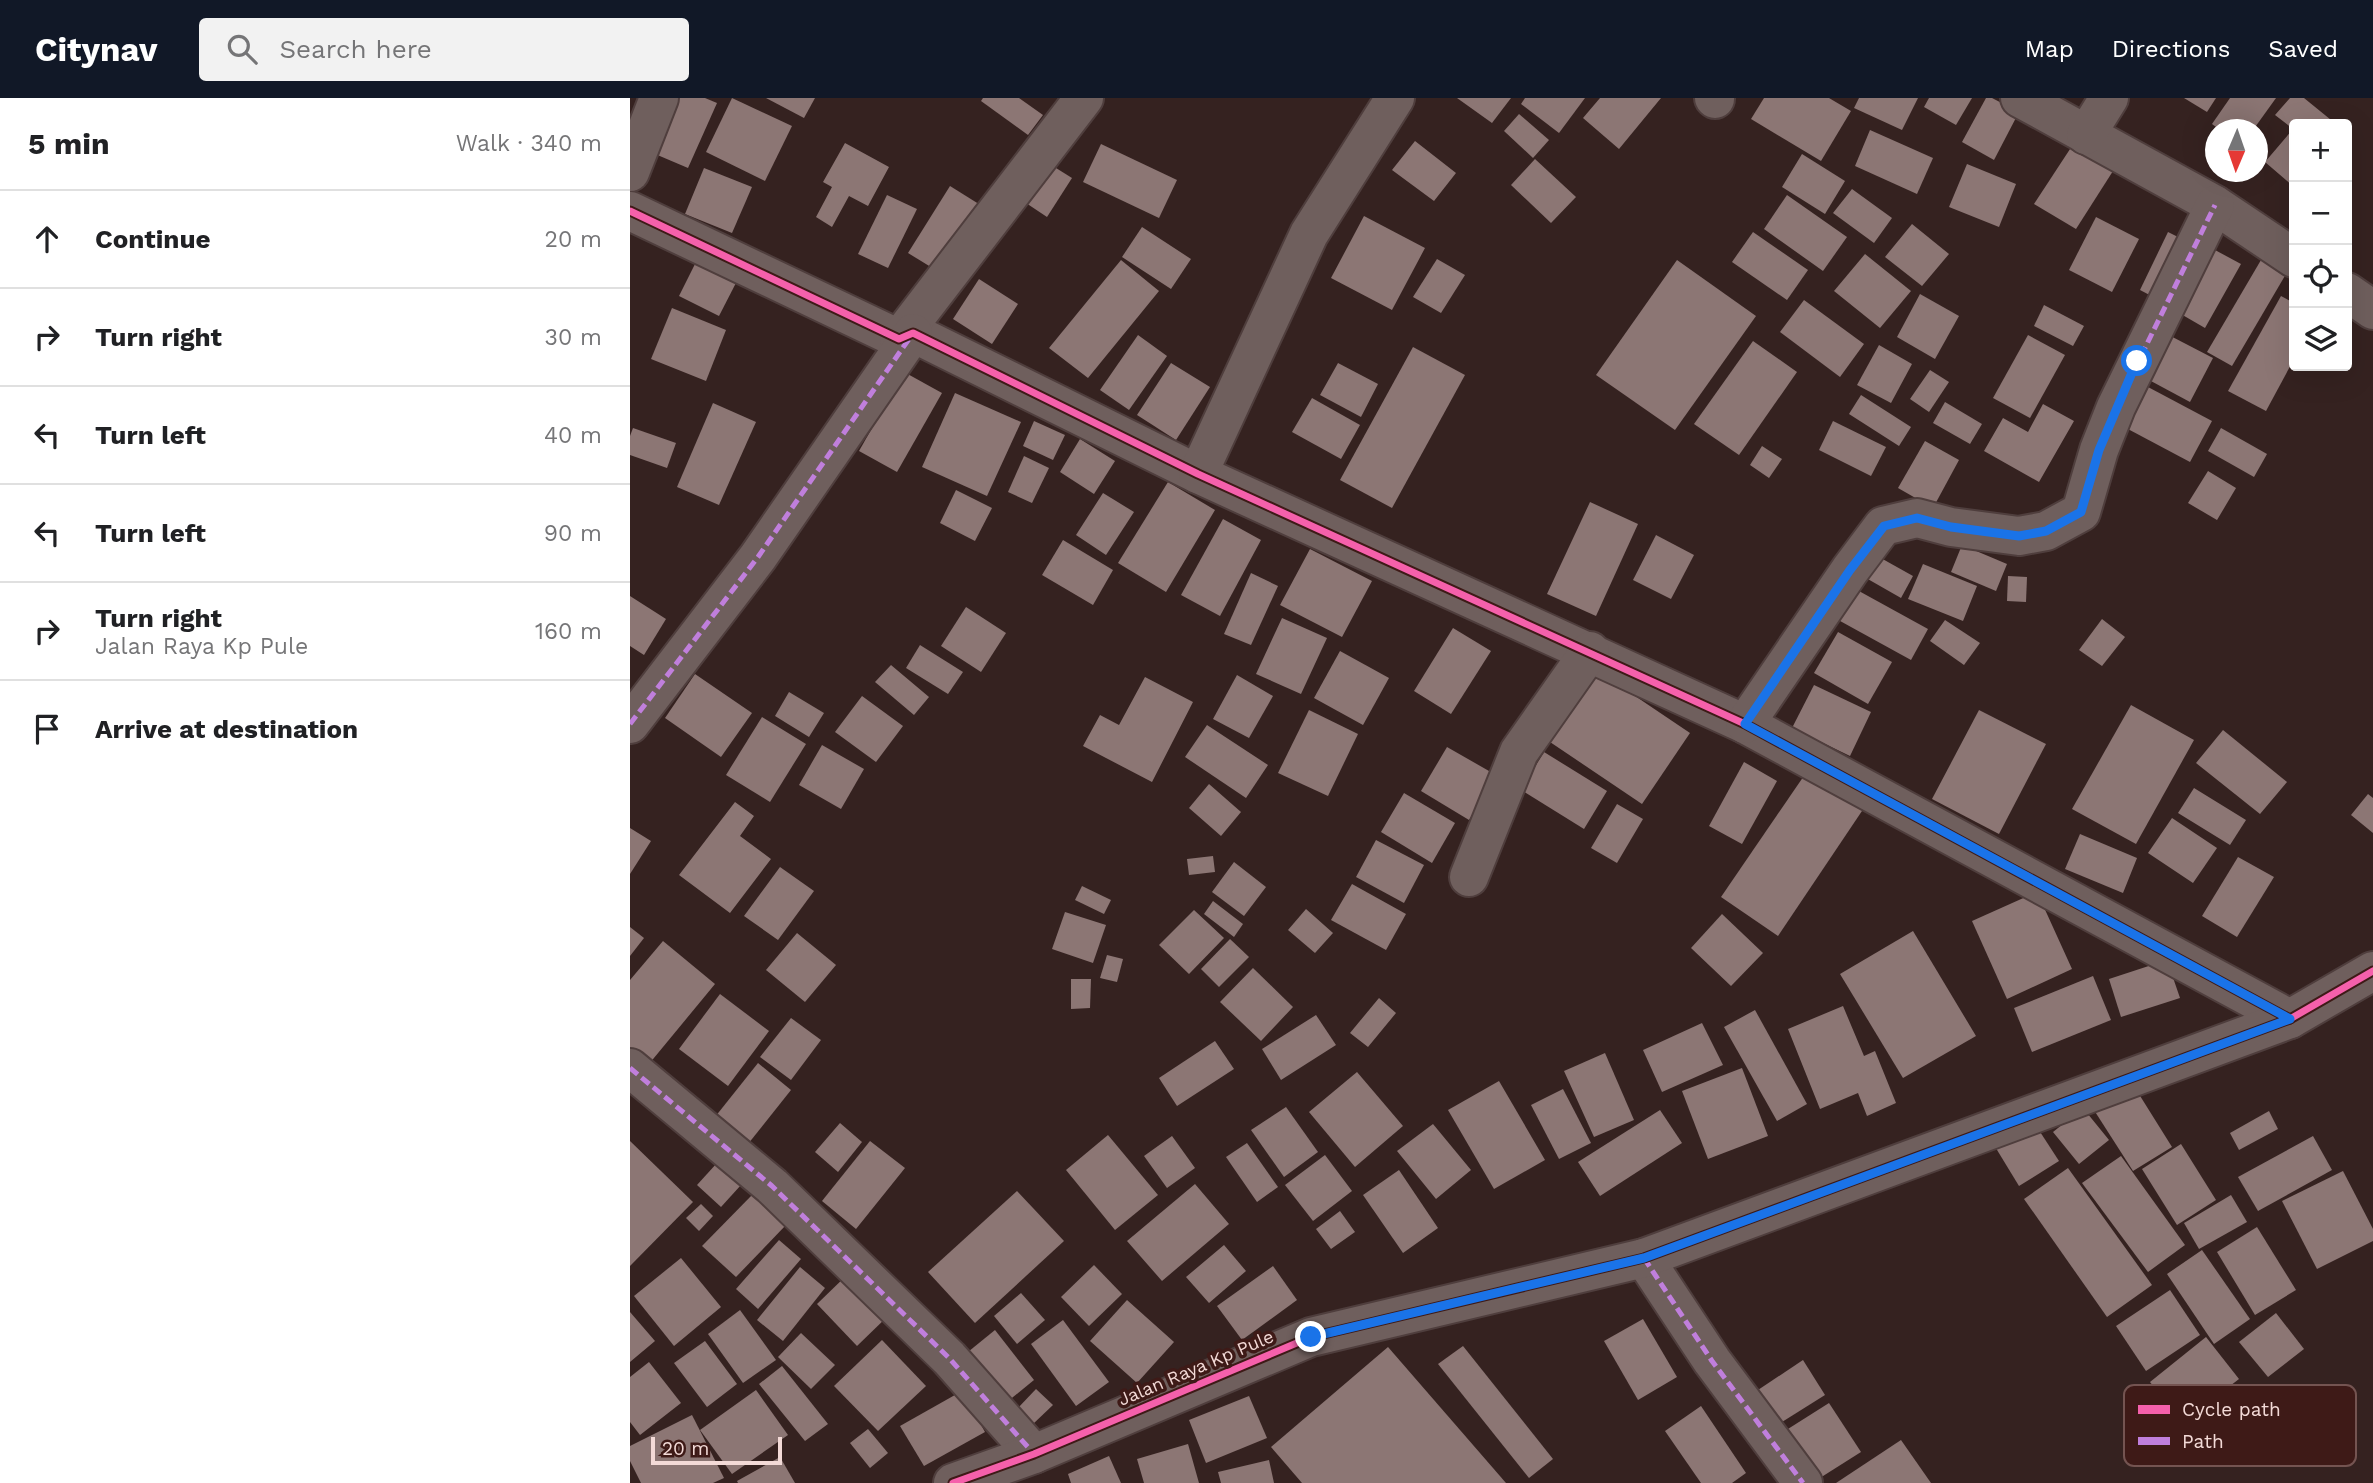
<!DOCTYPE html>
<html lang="en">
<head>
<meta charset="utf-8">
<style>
  :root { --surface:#fff; --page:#f2f2f2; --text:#202124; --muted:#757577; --line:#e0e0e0; --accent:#111827 }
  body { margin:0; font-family:"Work Sans",sans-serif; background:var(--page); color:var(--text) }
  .controls { position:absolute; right:21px; top:21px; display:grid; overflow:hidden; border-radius:7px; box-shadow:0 7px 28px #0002 }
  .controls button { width:63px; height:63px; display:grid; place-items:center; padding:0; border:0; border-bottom:2px solid var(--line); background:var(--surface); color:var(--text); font:35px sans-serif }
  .compass { position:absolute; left:1575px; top:21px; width:63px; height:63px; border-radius:50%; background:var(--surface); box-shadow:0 7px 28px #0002; rotate:182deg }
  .scale { position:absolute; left:21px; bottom:18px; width:131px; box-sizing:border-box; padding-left:7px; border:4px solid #f3dad7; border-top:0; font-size:19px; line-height:24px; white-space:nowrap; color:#f3dad7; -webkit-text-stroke:5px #3e1a17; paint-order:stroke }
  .stop { position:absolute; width:21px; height:21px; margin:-16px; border:5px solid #1a73e8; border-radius:50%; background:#fff }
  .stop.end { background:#1a73e8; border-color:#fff; box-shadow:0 2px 7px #0008 }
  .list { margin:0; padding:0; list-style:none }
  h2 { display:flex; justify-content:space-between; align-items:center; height:91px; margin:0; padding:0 28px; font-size:30px }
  h2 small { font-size:23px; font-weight:400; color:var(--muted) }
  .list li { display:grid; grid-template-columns:46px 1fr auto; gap:21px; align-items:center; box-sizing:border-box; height:98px; padding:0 28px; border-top:2px solid var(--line) }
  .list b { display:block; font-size:26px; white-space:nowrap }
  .list p { margin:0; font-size:23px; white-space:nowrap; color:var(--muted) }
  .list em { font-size:23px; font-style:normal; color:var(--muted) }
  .icon { flex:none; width:38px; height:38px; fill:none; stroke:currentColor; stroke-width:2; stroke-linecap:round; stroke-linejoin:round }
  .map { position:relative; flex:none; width:1743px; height:1385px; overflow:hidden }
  header { display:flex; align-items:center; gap:42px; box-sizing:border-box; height:98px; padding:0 35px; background:var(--accent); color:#fff }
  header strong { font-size:33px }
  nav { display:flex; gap:38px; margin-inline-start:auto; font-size:24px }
  .search { width:490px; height:63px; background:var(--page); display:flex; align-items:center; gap:18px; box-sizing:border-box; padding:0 24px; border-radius:7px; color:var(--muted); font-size:26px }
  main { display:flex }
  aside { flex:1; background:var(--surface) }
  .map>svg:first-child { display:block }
</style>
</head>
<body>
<header>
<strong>Citynav</strong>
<div class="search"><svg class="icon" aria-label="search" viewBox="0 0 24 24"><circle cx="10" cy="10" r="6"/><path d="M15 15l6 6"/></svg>Search here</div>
<nav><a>Map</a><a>Directions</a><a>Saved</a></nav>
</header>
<main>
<aside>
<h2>5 min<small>Walk · 340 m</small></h2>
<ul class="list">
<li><svg class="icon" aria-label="ahead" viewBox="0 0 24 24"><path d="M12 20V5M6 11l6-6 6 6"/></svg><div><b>Continue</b></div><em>20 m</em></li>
<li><svg class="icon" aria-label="right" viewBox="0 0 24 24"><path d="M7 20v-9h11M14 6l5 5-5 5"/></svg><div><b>Turn right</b></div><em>30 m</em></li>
<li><svg class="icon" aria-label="left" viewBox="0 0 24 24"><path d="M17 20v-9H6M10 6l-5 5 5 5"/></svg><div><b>Turn left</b></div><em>40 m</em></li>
<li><svg class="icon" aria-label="left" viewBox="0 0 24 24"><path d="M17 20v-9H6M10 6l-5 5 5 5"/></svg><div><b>Turn left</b></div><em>90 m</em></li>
<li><svg class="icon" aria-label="right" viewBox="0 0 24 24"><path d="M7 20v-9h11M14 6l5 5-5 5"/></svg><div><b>Turn right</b><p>Jalan Raya Kp Pule</p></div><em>160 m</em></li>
<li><svg class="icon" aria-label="arrive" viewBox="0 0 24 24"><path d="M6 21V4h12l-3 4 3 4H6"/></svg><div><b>Arrive at destination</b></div></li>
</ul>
</aside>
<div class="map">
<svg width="1743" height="1385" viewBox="0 0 1743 1385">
  <rect width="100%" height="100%" fill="#352220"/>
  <!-- building -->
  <g fill="#8c7674">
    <polygon points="42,0 75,0 87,5 58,70 18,53"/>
    <polygon points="102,0 162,28 135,83 76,54"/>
    <polygon points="136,0 185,0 174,20"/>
    <polygon points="353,0 389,0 413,17 398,37 351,3"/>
    <polygon points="827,0 881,0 862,25"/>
    <polygon points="895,0 955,0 929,35 891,6"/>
    <polygon points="970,0 1031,0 989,51 953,20"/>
    <polygon points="1134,0 1199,0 1221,13 1191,63 1121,21"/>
    <polygon points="1229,0 1288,0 1272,32 1224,10"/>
    <polygon points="1299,0 1342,0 1326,27 1294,9"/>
    <polygon points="1356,0 1362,0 1389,14 1364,62 1332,44"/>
    <polygon points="1554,0 1586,0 1577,14"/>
    <polygon points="1600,0 1646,0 1623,32 1590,32 1582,26"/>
    <polygon points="1660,0 1674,0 1706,26 1664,26 1664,89 1635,64 1663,31 1645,17"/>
    <polygon points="889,16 919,42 903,60 874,33"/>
    <polygon points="1240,32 1303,60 1287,96 1225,68"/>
    <polygon points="785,43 826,75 804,103 762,72"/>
    <polygon points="215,45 259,69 238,108 219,98 202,129 186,119 202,89 193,84"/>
    <polygon points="471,46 547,82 529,120 453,84"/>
    <polygon points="1442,48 1483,73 1446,131 1404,106"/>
    <polygon points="1172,56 1215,83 1195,116 1152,89"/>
    <polygon points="905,61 946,99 921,125 881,87"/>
    <polygon points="418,65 442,80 417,119 393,103"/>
    <polygon points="1337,66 1386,86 1369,129 1319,109"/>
    <polygon points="74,70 122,89 102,135 55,116"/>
    <polygon points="320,88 352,108 309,174 278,155"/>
    <polygon points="1222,91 1262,120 1244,145 1203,115"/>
    <polygon points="257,97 287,111 258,170 228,156"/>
    <polygon points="1157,97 1217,139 1193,173 1134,131"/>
    <polygon points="734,118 795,150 762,212 701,180"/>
    <polygon points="1466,119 1509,141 1482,194 1439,172"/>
    <polygon points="1282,126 1319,156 1292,188 1255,159"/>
    <polygon points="512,129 561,161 541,191 492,159"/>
    <polygon points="1123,134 1178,172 1157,202 1102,164"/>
    <polygon points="1538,134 1560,145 1531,203 1510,192"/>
    <polygon points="1572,145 1611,166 1575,230 1537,208"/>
    <polygon points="1235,156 1281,193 1250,230 1204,193"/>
    <polygon points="68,160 108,181 89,218 49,198"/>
    <polygon points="807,161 835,177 811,215 783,199"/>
    <polygon points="491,162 529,193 458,280 419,250"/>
    <polygon points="1047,162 1126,218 1045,332 966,277"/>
    <polygon points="1631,162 1656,176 1602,268 1577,254"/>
    <polygon points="349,181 388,206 362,246 323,221"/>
    <polygon points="1290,196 1329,218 1305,261 1267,239"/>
    <polygon points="1651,198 1664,205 1664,261 1636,313 1598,293"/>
    <polygon points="1174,202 1234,246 1210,279 1150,234"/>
    <polygon points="1414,207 1454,228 1443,248 1404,228"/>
    <polygon points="42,210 96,232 76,283 21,261"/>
    <polygon points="1529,232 1583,260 1560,304 1506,275"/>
    <polygon points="508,237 537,258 499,312 470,292"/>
    <polygon points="1398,237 1435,257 1400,320 1363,300"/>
    <polygon points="1123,243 1167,274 1109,357 1064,326"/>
    <polygon points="1249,247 1282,266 1261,305 1227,287"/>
    <polygon points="783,249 835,277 762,410 710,382"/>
    <polygon points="541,265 580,289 546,342 507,317"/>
    <polygon points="708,265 748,286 731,319 690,297"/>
    <polygon points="1300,272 1319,284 1299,314 1280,301"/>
    <polygon points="274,274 312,295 267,374 229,353"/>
    <polygon points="1518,289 1582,323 1560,364 1496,330"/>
    <polygon points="325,295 391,324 357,398 292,369"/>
    <polygon points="1231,297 1281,329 1269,348 1219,316"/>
    <polygon points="682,300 730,327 711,361 662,334"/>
    <polygon points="1315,304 1352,326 1340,346 1303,325"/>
    <polygon points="83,305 126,324 89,407 47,389"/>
    <polygon points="1413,306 1444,323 1409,384 1354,353 1373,320 1398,334"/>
    <polygon points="404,323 435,337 423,362 393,348"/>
    <polygon points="1203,323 1256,349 1241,378 1189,352"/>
    <polygon points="3,330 46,345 37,370 0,357 0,338"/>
    <polygon points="1591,330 1637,356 1624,379 1578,353"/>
    <polygon points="450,341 485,363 464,396 430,374"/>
    <polygon points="1295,343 1329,362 1303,410 1268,390"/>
    <polygon points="1132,348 1152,361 1139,380 1120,367"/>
    <polygon points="394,358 419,370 402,405 378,394"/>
    <polygon points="1578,373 1606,390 1587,422 1558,405"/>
    <polygon points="538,384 585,412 536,494 488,465"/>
    <polygon points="326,392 362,410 345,443 310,425"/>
    <polygon points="473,395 504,414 476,457 446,437"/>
    <polygon points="960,404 1008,426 966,518 917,496"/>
    <polygon points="593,421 631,442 590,518 551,497"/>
    <polygon points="1026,437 1064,457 1041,501 1003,482"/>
    <polygon points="433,442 483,472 463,507 412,477"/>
    <polygon points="1332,447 1377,466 1366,493 1321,474"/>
    <polygon points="680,451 742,483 712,539 650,507"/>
    <polygon points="1249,459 1283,478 1271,500 1236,480"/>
    <polygon points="1293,466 1347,488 1333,523 1278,501"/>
    <polygon points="621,475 648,488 621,547 594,536"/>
    <polygon points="1378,478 1397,479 1396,504 1377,503"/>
    <polygon points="1218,487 1298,531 1281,562 1201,518"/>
    <polygon points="0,498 36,521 14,557 0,548"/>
    <polygon points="336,509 376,535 351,574 311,548"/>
    <polygon points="652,520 697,540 671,596 626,576"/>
    <polygon points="1472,521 1495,539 1472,568 1449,552"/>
    <polygon points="1315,522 1350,545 1334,567 1300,543"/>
    <polygon points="823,530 861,553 821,616 784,593"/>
    <polygon points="1208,534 1262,564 1238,606 1184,575"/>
    <polygon points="290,547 333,574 318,596 276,570"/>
    <polygon points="710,553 759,580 733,627 684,600"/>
    <polygon points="261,567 299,599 284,617 245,584"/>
    <polygon points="968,573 1060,635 1012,706 920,644"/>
    <polygon points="65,576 122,615 91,659 35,620"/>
    <polygon points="607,577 643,598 619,640 583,621"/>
    <polygon points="515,579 563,604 522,684 453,648 470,617 489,627"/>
    <polygon points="1184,587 1241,614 1220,658 1162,630"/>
    <polygon points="159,594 194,615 179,639 145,618"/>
    <polygon points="232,598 273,628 246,664 205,634"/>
    <polygon points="1501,607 1564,642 1506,746 1442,711"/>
    <polygon points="679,612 728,636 698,698 648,675"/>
    <polygon points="1349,612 1416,646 1369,736 1302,701"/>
    <polygon points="132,619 176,646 140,704 96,677"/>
    <polygon points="577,627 638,667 616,700 555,659"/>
    <polygon points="1593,632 1657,684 1630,716 1566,665"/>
    <polygon points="192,647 234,671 211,711 169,687"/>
    <polygon points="817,649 866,677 839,722 791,693"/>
    <polygon points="914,654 977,693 954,731 891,692"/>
    <polygon points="1114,664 1147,683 1112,746 1079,728"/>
    <polygon points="1180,669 1236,707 1148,838 1091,799"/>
    <polygon points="579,686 611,714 591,738 559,710"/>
    <polygon points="1564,690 1616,722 1600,747 1548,715"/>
    <polygon points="774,695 825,725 802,765 751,734"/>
    <polygon points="1738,696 1743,700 1743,735 1721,717"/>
    <polygon points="105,704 124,718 110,738 141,761 100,815 49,777"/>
    <polygon points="987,706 1013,721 987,765 961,750"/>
    <polygon points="1542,720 1587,750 1563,785 1518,755"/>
    <polygon points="0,730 21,743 0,776"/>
    <polygon points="1450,736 1507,760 1493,795 1435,771"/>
    <polygon points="746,742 794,767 774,805 726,779"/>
    <polygon points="583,758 585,774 559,777 557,761"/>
    <polygon points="1608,759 1644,779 1607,839 1572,818"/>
    <polygon points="604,764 636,789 614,818 582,794"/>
    <polygon points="150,769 184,793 148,842 114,818"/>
    <polygon points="722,786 776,816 756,852 701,822"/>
    <polygon points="452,788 481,802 474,816 445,802"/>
    <polygon points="1407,794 1442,871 1377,901 1342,823"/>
    <polygon points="583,803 613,826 604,839 574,816"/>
    <polygon points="676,811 703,835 685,855 658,832"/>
    <polygon points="564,812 594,840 559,876 529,847"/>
    <polygon points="435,814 476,827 463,865 422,851"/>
    <polygon points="1092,816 1133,855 1101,888 1061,850"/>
    <polygon points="0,829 14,840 0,858"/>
    <polygon points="1283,833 1346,938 1273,980 1210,876"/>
    <polygon points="167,835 206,867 175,904 136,872"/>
    <polygon points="600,841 619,859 589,889 571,871"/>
    <polygon points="33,843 85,886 19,966 0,950 0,882"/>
    <polygon points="477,857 493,861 487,884 470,880"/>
    <polygon points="1537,862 1550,900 1491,919 1479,881"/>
    <polygon points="623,870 663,909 631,943 590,904"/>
    <polygon points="1463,878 1481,922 1402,954 1384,910"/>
    <polygon points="441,881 461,881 460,910 441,911"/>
    <polygon points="90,896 139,933 98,988 49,951"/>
    <polygon points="749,900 766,915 738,949 720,935"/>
    <polygon points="1213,908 1234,958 1245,953 1266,1005 1237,1018 1228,995 1190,1011 1158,931"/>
    <polygon points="1125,912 1177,1006 1147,1023 1094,929"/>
    <polygon points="686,917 706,947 651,982 632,951"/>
    <polygon points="161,920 191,942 161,982 130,959"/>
    <polygon points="1072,925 1093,967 1032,994 1013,952"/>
    <polygon points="585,943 604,971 547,1008 529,980"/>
    <polygon points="975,955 1004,1022 964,1039 934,973"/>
    <polygon points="128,965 161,992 110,1056 77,1029"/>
    <polygon points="1112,970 1138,1038 1078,1061 1052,993"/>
    <polygon points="727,974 773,1028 725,1069 679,1014"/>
    <polygon points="869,983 915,1062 864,1091 818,1012"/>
    <polygon points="1502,985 1542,1049 1503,1073 1462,1009"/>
    <polygon points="933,991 961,1045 929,1061 901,1007"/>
    <polygon points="656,1009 688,1054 654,1079 621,1032"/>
    <polygon points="1453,1010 1479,1042 1449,1066 1423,1034"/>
    <polygon points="1030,1012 1052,1045 970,1098 948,1064"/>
    <polygon points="1639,1013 1648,1031 1609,1052 1600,1035"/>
    <polygon points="1403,1023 1429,1063 1389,1088 1364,1047"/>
    <polygon points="210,1025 232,1044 208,1074 185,1054"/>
    <polygon points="803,1026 841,1072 806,1101 767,1053"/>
    <polygon points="478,1037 528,1097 485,1132 436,1072"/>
    <polygon points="542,1038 565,1070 537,1090 514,1058"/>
    <polygon points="1683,1038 1702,1072 1628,1113 1608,1079"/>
    <polygon points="0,1043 63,1104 0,1168"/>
    <polygon points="240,1043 275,1070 226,1131 192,1103"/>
    <polygon points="617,1045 648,1089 627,1104 596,1059"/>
    <polygon points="1551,1046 1586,1102 1547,1127 1512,1071"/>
    <polygon points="695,1057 722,1093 683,1123 655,1087"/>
    <polygon points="1491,1058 1555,1147 1518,1174 1452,1085"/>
    <polygon points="87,1065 111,1087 91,1109 67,1087"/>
    <polygon points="1438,1070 1522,1187 1477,1219 1394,1101"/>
    <polygon points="769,1072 808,1130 773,1155 733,1097"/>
    <polygon points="1713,1073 1743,1131 1743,1143 1687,1171 1652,1103"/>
    <polygon points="565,1086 599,1126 532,1183 497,1143"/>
    <polygon points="387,1093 434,1143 345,1225 298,1174"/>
    <polygon points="123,1096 156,1127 106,1179 72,1148"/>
    <polygon points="1601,1097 1617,1124 1569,1151 1554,1125"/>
    <polygon points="71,1106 83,1118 69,1133 56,1120"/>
    <polygon points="710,1113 725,1134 701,1151 686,1131"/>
    <polygon points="1627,1129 1666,1192 1625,1217 1587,1154"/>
    <polygon points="149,1142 171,1161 128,1211 106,1191"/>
    <polygon points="594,1147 616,1173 579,1205 556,1179"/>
    <polygon points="1572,1152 1620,1221 1584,1246 1537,1176"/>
    <polygon points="51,1160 91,1209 44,1248 4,1198"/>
    <polygon points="464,1167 492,1196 459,1228 431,1199"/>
    <polygon points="643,1168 667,1202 612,1242 587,1208"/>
    <polygon points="170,1169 195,1190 153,1243 127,1222"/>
    <polygon points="219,1175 259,1217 227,1248 187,1206"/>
    <polygon points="1540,1192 1570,1237 1516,1273 1486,1228"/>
    <polygon points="391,1195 415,1222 387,1246 364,1218"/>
    <polygon points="497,1202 544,1244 507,1285 460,1243"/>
    <polygon points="110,1212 146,1262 113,1285 78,1236"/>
    <polygon points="0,1214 25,1243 0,1264"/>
    <polygon points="1646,1215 1674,1251 1638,1279 1609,1244"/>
    <polygon points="1013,1221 1047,1279 1008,1302 974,1243"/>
    <polygon points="433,1222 479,1284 446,1308 401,1246"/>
    <polygon points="365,1232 404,1282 372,1308 333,1258"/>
    <polygon points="171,1235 205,1267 181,1291 148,1259"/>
    <polygon points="1576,1239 1609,1281 1552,1325 1520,1284"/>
    <polygon points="252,1242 296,1288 248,1333 204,1288"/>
    <polygon points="75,1243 107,1286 77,1309 44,1265"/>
    <polygon points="833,1248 923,1361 899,1380 808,1266"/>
    <polygon points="758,1249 876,1385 672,1385 641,1349"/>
    <polygon points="1173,1262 1195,1297 1144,1329 1122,1296"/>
    <polygon points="19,1264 51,1305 10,1337 0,1324 0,1279"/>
    <polygon points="152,1268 198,1326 175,1343 129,1286"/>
    <polygon points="406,1291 423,1307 403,1326 387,1311"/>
    <polygon points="126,1292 158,1337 102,1376 70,1332"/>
    <polygon points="332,1293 355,1334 294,1368 270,1328"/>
    <polygon points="619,1298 637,1340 576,1365 559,1322"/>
    <polygon points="1199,1305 1231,1354 1182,1385 1150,1336"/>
    <polygon points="1071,1308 1116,1375 1102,1385 1071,1385 1035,1333"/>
    <polygon points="62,1317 94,1380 83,1385 11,1385 0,1363 0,1348"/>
    <polygon points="238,1331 258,1355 240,1370 220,1345"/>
    <polygon points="1271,1342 1301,1385 1206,1385"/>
    <polygon points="558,1346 569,1385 514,1385 507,1361"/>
    <polygon points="479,1358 491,1385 441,1385 438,1376"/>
    <polygon points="150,1359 165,1385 108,1385 107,1383"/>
    <polygon points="639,1362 644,1385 591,1385 588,1374"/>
  </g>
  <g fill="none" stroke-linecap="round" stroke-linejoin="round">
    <defs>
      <g id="minor">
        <polyline points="1084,0 1085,1"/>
        <polyline points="1390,0 1585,107 1664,160"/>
        <polyline points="1456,37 1479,0"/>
        <polyline points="0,74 29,0"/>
        <polyline points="0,113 269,241 283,235 568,376 1115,626 1660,921"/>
        <polyline points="1717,194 1743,212"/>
        <polyline points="269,241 454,0"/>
        <polyline points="568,376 679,136 765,0"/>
        <polyline points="0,626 128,459 283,235"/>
        <polyline points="1115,626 1220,472 1253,428 1287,420 1321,429 1389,438 1416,433 1451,414 1469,352 1486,309 1585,107"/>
        <polyline points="839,779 889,654 960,553"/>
        <polyline points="0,970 142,1088 319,1260 404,1356"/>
        <polyline points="1014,1160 1082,1263 1173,1385"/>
        <polyline points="323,1385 404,1356 681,1239 1014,1160 1660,921 1743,873"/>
      </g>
    </defs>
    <!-- minor casing -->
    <use href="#minor" stroke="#4f3e3d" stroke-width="42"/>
    <!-- minor -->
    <use href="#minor" stroke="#6f5f5d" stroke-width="38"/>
    <!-- quiet -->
    <g stroke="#c07fdc" stroke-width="5" stroke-dasharray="10 5" stroke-linecap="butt">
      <polyline points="0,626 128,459 281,238"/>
      <polyline points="1115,626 1220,472 1253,428 1287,420 1321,429 1389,438 1416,433 1451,414 1469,352 1486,309 1585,107"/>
      <polyline points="0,970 142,1088 319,1260 404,1356"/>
      <polyline points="1014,1160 1082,1263 1173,1385"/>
    </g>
    <defs>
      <g id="cycleway">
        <polyline points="0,113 269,241 283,235 568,376 1115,626 1660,921"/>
        <polyline points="323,1385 404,1356 681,1239 1014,1160 1660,921 1743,873"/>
      </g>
    </defs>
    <!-- cycleway casing -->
    <use href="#cycleway" stroke="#3e1a17" stroke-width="11"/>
    <!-- cycleway -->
    <use href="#cycleway" stroke="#f560ab" stroke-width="7"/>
  </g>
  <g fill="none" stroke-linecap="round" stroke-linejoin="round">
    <!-- route -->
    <polyline stroke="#1a73e8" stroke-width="9" points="681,1239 1014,1160 1660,921 1115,626 1220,472 1254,428 1287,420 1321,429 1389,438 1416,433 1451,414 1469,352 1507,263"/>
  </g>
  <g text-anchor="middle" stroke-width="7" stroke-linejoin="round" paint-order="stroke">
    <!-- street labels -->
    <g font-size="18" fill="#f3dad7" stroke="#3e1a17">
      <text transform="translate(566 1270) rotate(-23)" y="6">Jalan Raya Kp Pule</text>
    </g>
  </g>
  <!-- legend -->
  <rect x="1494" y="1287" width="232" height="81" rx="10" fill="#3e1a17" stroke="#745451" stroke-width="2"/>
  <rect x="1508" y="1307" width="32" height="9" fill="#f560ab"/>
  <rect x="1508" y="1339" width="32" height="8" fill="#c07fdc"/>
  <g font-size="19" fill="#f3dad7">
    <text x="1552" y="1318">Cycle path</text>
    <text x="1552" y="1350">Path</text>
  </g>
</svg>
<div class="controls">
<button>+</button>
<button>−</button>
<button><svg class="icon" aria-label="locate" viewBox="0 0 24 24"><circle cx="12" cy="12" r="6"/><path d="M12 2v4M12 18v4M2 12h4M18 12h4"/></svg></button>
<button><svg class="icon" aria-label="layers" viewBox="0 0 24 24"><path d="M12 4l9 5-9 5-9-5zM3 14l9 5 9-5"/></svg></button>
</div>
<svg class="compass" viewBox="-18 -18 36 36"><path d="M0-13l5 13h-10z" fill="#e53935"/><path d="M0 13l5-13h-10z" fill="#757577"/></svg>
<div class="scale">20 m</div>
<div class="stop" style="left:1507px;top:263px"></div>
<div class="stop end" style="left:681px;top:1239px"></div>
</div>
</main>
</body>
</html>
